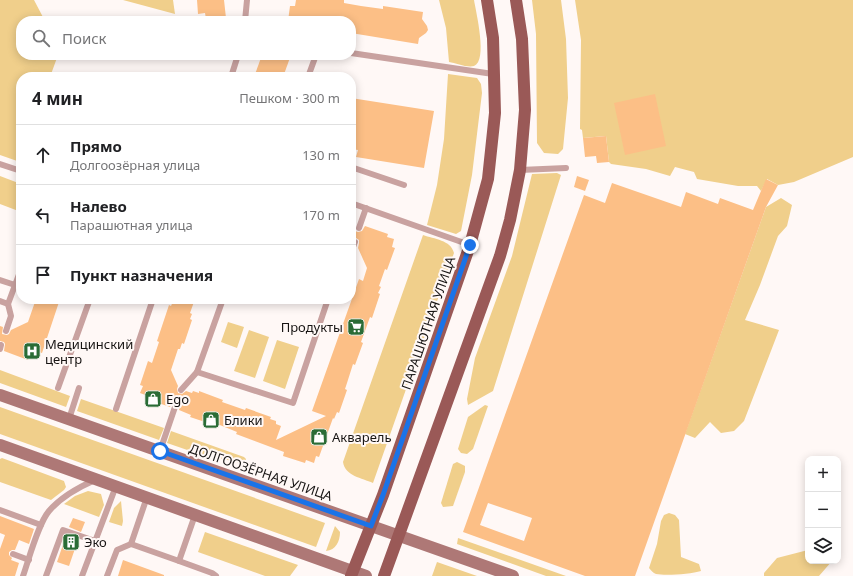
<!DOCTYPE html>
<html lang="ru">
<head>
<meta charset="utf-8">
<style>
  :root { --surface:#fff; --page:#f2f2f2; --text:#202124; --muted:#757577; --line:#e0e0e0 }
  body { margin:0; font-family:"Noto Sans",sans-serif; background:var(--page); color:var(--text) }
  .controls { position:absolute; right:12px; bottom:12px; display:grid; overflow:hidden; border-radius:8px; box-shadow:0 2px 10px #0003 }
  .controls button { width:36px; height:36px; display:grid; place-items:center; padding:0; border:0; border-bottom:1px solid var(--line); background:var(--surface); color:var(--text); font:20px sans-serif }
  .stop { position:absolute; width:12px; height:12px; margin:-9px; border:3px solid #1a73e8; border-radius:50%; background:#fff }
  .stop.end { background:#1a73e8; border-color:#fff; box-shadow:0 1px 4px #0008 }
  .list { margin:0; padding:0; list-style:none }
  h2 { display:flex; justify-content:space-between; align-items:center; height:52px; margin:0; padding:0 16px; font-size:17px }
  h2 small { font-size:13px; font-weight:400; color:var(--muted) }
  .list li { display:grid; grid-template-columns:26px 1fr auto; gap:12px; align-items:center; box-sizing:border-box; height:60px; padding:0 16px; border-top:1px solid var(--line) }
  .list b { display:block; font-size:15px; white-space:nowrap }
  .list p { margin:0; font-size:13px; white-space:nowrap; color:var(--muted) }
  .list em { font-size:13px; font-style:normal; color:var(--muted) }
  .icon { flex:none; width:22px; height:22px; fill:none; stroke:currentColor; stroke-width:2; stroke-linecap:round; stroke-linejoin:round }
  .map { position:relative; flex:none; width:853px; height:576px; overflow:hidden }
  .search { position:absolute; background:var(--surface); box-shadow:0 2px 10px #0003; left:16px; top:16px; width:340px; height:44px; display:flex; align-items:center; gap:10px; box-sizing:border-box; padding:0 14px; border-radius:16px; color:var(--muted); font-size:15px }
  .panel { position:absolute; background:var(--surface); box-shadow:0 2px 10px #0003; left:16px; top:72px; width:340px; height:232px; border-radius:16px }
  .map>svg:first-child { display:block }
</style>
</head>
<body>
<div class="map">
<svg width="853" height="576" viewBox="0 0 853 576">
  <rect width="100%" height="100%" fill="#fff8f6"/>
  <!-- green -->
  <g fill="#f0cf8b">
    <polygon points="0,0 34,0 45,21 21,21 21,55 58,55 50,77 21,77 21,158 20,162 0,155"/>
    <polygon points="123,0 173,0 175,14"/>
    <path d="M439,0H474C476,12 488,61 474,66C467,68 456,63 449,62L446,28Z"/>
    <polygon points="532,0 561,0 566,39 568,98 563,149 558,154 544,153 537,143 536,34"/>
    <polygon points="575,0 853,0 853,157 794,182 778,185 767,179 761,191 757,186 738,186 697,179 694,172 675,167 670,176 646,169 611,164 609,162 606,136 583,138 582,130 580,129 581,40"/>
    <polygon points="448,74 477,78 481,84 482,93 472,175 461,231 456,234 427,225 437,185 444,139"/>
    <polygon points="557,173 561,175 493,391 468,405 467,399 475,358 512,256 532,174"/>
    <polygon points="0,176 21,184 21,212 0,204"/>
    <polygon points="781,198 792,205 787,226 778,236 760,285 745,320 779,330 744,421 734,431 721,433 710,422 695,438 685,434 766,207"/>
    <path d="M423,235C434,239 451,240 454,253L373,483C362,478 345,476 343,462Z"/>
    <polygon points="228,322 244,327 237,348 221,342"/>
    <polygon points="249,330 269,337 255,378 234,371"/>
    <polygon points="277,340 299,347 285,389 263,381"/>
    <polygon points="0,370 70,396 66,407 0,383"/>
    <polygon points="81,399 164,428 159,440 77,411"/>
    <polygon points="485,405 488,406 473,449 467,454 461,453 458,449 468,417"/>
    <polygon points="0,407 325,523 316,547 0,434"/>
    <polygon points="171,431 244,457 246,459 245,464 196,453 167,443"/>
    <polygon points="2,458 64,481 66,487 64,490 51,500 0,482 0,459"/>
    <polygon points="457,462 465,466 465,472 453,506 443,507 441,503 453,464"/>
    <polygon points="88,491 101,494 104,505 99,517 64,504 75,496"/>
    <polygon points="121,501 123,521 122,526 109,522 114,508"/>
    <path d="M669,513L675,515L679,520L681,557L699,564L701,571C691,574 666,576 656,574C653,573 651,570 649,568L657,544L661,521L664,515Z"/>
    <path d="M335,526L340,532C340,541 336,550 326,551Z"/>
    <polygon points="205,532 298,565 290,576 265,576 198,552"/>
    <polygon points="458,538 566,576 546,576 457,544"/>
    <polygon points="808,550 808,561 832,561 819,576 764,576 764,573 777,558"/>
    <polygon points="437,562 477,576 432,576"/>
  </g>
  <!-- building -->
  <g fill="#fcbf86" fill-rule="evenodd">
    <polygon points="197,0 224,0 226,18 206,19 205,13 198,14"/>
    <polygon points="296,0 344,0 344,3 361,6 383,9 383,6 423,12 422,19 427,26 428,30 426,33 419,38 418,44 351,33 351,21 288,21 290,6 295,6"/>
    <polygon points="262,55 291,55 283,77 254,77"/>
    <polygon points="655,94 666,146 625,155 614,103"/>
    <polygon points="351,98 434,111 424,168 356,157 358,150 351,149"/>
    <polygon points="606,136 609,162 597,163 596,156 585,157 583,138"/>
    <polygon points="577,176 589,180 585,191 574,187"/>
    <path d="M766,179L778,185L766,207L635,576H585L463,532L584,195L605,203L612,183L681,207L686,192L718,204L720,198L753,210ZM488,503L532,518L524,541L480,525Z"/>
    <polygon points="351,225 355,226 355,231 358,232 362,231 365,226 388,234 387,237 394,239 392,247 395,248 387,270 385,269 379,286 381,287 378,293 380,294 372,318 370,317 365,331 361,342 363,343 355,365 353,364 347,383 345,389 347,390 339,413 337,412 334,419 333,418 319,457 316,456 314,463 306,460 305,463 283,456 284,452 236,434 237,432 215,423 214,425 190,417 191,415 179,410 180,404 178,400 173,401 170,407 147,399 148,396 140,393 143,386 140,385 148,361 152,363 159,342 157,341 169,305 171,306 174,299 195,299 190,313 192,314 190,319 192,320 184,344 182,343 180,349 178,349 171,370 178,386 177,389 178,393 182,394 186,391 192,393 193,391 199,393 199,391 223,400 222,402 245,410 246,408 271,417 270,419 276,421 276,424 281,426 276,440 326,416 312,411 359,279 363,281 367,268 358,248 359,243 359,240 356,238 353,238 351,234"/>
    <polygon points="36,299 60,299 42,353 39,352 37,359 30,356 28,360 4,351 5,344 4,342 0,341 0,326 3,327 2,334 7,335 9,334 11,330 28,322"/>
    <polygon points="0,516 34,529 29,544 19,540 15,550 12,550 9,552 9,555 12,558 11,560 19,563 15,576 0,576 0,549 5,535 0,533"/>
    <polygon points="73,518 85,522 81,532 69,527"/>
    <polygon points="66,536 78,540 69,566 57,562"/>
    <polygon points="123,560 164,575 164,576 118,576"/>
  </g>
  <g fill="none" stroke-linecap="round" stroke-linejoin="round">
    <!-- lane -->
    <g stroke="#c9a2a0" stroke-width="6">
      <polyline points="245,21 247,0"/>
      <polyline points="351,53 493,74"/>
      <polyline points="231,77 238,55"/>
      <polyline points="308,77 316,55"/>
      <polyline points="0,164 21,171"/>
      <polyline points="351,167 404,185"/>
      <polyline points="520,170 566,168"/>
      <polyline points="351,203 470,245"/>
      <polyline points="359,228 366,208"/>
      <polyline points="351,252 355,242"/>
      <polyline points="0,280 15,285"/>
      <polyline points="223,299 197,372 293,403 328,299"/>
      <polyline points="0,301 8,304 21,269"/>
      <polyline points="6,331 11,316 8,304"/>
      <polyline points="0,349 1,345"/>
      <polyline points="58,388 90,299"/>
      <polyline points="181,390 197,372"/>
      <polyline points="116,409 153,299"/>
      <polyline points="69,419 79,388"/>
      <polyline points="160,451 176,404"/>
      <polyline points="147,497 131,544 179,561 195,515"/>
      <polyline points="0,510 41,525"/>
      <polyline points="13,554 29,560"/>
      <polyline points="179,561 212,573 216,576"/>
      <path d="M23,576C29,559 38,524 49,511C61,497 79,487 95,480"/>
      <polyline points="46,576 63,530 95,541"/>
      <polyline points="82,576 116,486"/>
      <polyline points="107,576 117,550 131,544"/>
    </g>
    <!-- secondary -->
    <g stroke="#ae7876" stroke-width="12">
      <polyline points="0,395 513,576"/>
      <polyline points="0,445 366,576"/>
    </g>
    <!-- primary -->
    <g stroke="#9a5957" stroke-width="12">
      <polyline points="351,576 383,495 470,245 488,179 495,113 493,38 487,0"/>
      <polyline points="384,576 500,256 510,220 520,170 525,110 522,39 516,0"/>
    </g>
  </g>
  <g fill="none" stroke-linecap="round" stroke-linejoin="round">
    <!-- route -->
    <polyline stroke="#1a73e8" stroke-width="5" points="160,451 371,526 383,495 470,245"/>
  </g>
  <!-- icons -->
  <defs>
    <symbol id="supermarket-square" viewBox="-11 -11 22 22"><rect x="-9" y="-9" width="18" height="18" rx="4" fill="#2a6c36" stroke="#fff8f6"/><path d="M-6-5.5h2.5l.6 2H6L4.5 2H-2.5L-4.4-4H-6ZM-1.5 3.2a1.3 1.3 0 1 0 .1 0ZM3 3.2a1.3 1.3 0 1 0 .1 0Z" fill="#fff"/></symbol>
    <symbol id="hospital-square" viewBox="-11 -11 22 22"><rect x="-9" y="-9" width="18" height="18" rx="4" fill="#2a6c36" stroke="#fff8f6"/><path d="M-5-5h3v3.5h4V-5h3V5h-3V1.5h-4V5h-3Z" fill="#fff"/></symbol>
    <symbol id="shop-square" viewBox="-11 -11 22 22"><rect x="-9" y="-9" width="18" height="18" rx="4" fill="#2a6c36" stroke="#fff8f6"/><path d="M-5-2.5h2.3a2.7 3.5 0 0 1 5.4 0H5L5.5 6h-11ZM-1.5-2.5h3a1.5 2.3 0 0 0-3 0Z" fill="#fff"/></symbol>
    <symbol id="building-square" viewBox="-11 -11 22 22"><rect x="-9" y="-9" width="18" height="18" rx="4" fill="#2a6c36" stroke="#fff8f6"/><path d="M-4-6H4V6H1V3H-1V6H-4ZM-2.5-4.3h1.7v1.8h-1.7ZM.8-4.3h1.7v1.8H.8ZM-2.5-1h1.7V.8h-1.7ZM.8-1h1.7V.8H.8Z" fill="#fff"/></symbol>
  </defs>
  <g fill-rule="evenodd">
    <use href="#supermarket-square" x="346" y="317" width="20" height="20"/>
    <use href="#hospital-square" x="22" y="341" width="20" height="20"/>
    <use href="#shop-square" x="143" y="389" width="20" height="20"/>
    <use href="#shop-square" x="201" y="410" width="20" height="20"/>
    <use href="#shop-square" x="309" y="427" width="20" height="20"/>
    <use href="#building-square" x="61" y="532" width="20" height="20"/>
  </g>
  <g text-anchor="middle" stroke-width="4" stroke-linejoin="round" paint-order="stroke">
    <!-- street labels -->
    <g font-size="13" fill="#171413" stroke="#fff8f6">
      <text transform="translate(428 323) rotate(-71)" y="5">ПАРАШЮТНАЯ УЛИЦА</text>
      <text transform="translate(261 472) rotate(19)" y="5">ДОЛГООЗЁРНАЯ УЛИЦА</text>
    </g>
    <!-- poi labels -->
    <g font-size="13" fill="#171413" stroke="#fff8f6" text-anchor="start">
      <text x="343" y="332" text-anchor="end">Продукты</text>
      <text x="45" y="349">Медицинский<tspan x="45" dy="15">центр</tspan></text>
      <text x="166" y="404">Ego</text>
      <text x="224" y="425">Блики</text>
      <text x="332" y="442">Акварель</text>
      <text x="84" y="547">Эко</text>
    </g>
  </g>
</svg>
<div class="controls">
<button>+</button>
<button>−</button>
<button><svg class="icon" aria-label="layers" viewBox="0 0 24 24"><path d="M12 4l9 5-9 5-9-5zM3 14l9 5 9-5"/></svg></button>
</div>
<div class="stop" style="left:160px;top:451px"></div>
<div class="stop end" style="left:470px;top:245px"></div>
<div class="search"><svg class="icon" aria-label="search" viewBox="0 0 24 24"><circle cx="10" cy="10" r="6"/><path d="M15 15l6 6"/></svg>Поиск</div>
<section class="panel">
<h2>4 мин<small>Пешком · 300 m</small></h2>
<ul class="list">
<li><svg class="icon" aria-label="ahead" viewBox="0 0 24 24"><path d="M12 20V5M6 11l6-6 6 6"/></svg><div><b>Прямо</b><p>Долгоозёрная улица</p></div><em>130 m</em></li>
<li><svg class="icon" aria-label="left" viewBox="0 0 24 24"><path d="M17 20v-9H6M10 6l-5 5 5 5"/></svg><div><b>Налево</b><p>Парашютная улица</p></div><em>170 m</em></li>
<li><svg class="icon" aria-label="arrive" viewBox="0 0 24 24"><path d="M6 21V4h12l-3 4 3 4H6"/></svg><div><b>Пункт назначения</b></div></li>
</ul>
</section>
</div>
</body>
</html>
